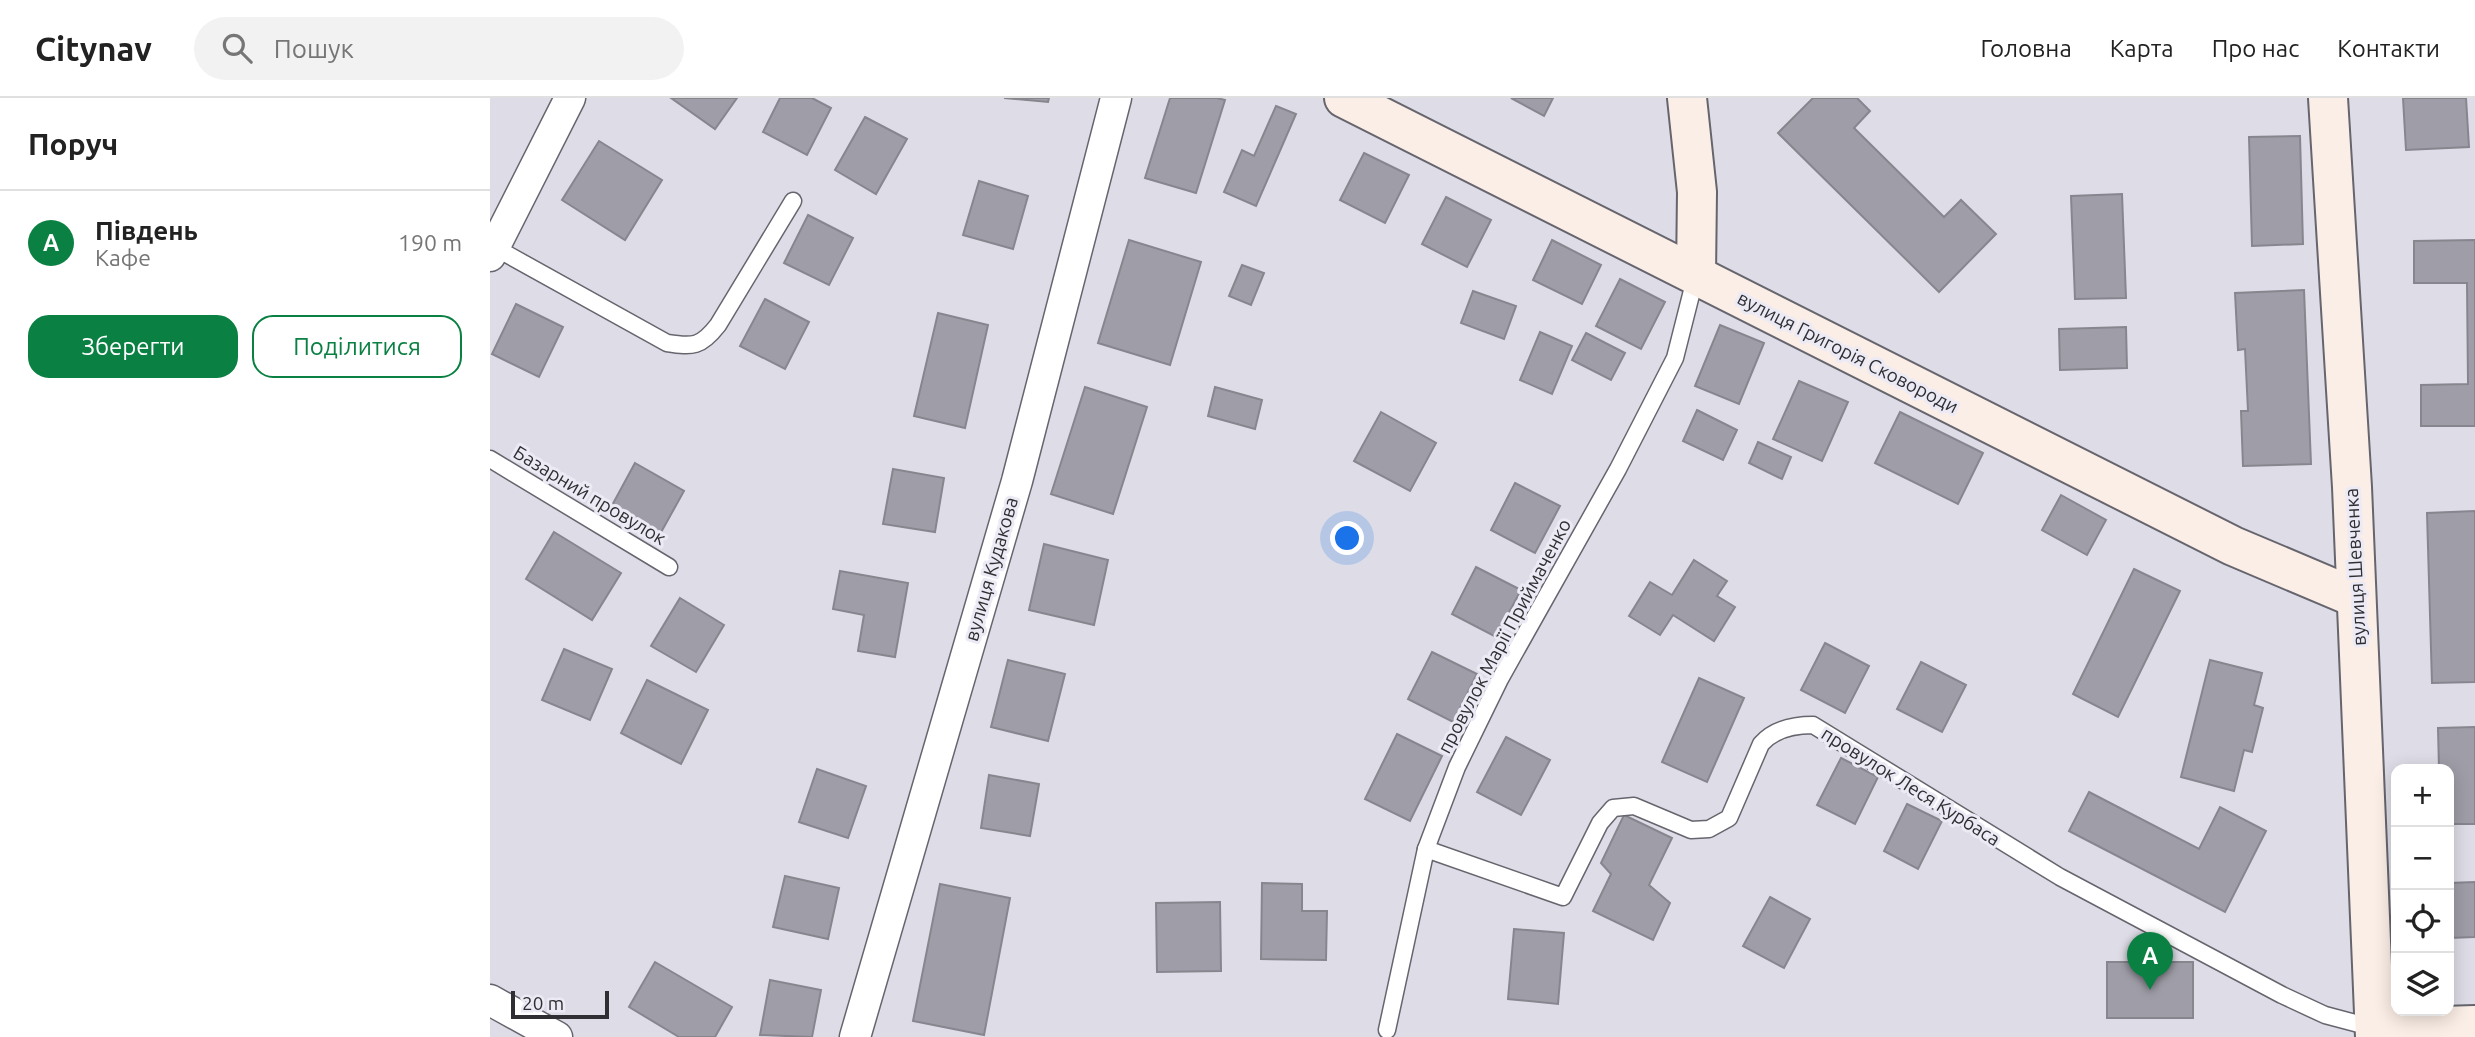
<!DOCTYPE html>
<html lang="uk">
<head>
<meta charset="utf-8">
<style>
  :root { --surface:#fff; --page:#f2f2f2; --text:#222; --muted:#767676; --line:#e0e0e0; --accent:#0b8043 }
  body { margin:0; font-family:Ubuntu,sans-serif; background:var(--page); color:var(--text) }
  .controls { position:absolute; right:21px; bottom:21px; display:grid; overflow:hidden; border-radius:14px; box-shadow:0 4px 18px #0003 }
  .controls button { width:63px; height:63px; display:grid; place-items:center; padding:0; border:0; border-bottom:2px solid var(--line); background:var(--surface); color:var(--text); font:35px sans-serif }
  .scale { position:absolute; left:21px; bottom:18px; width:98px; box-sizing:border-box; padding-left:7px; border:4px solid #2f2f33; border-top:0; font-size:19px; line-height:24px; white-space:nowrap; color:#2f2f33; -webkit-text-stroke:5px #eceaf5; paint-order:stroke }
  .you { position:absolute; left:858px; top:441px; width:24px; height:24px; margin:-18px; border:5px solid #fff; border-radius:50%; background:#1a73e8; box-shadow:0 0 0 10px #1a73e833 }
  .badge { display:grid; place-items:center; width:46px; height:46px; border-radius:50%; background:var(--accent); color:#fff; font-size:23px; font-weight:700 }
  .pin { position:absolute; translate:-50% -58px; filter:drop-shadow(0 2px 4px #0008) }
  .pin::after { content:''; position:absolute; top:37px; width:24px; height:21px; background:inherit; clip-path:polygon(0 0,100% 0,50% 100%) }
  .list { margin:0; padding:0; list-style:none }
  h2 { display:flex; justify-content:space-between; align-items:center; height:91px; margin:0; padding:0 28px; font-size:30px }
  h2 small { font-size:23px; font-weight:400; color:var(--muted) }
  .list li { display:grid; grid-template-columns:46px 1fr auto; gap:21px; align-items:center; box-sizing:border-box; height:105px; padding:0 28px; border-top:2px solid var(--line) }
  .list b { display:block; font-size:26px; white-space:nowrap }
  .list p { margin:0; font-size:23px; white-space:nowrap; color:var(--muted) }
  .list em { font-size:23px; font-style:normal; color:var(--muted) }
  .actions { display:flex; gap:14px; padding:21px 28px }
  .actions a { flex:1; padding:16px 0; border:2px solid var(--accent); border-radius:21px; text-align:center; font-size:24px; color:var(--accent) }
  .actions .main { background:var(--accent); color:#fff }
  .icon { flex:none; width:38px; height:38px; fill:none; stroke:currentColor; stroke-width:2; stroke-linecap:round; stroke-linejoin:round }
  .map { position:relative; flex:none; width:1985px; height:939px; overflow:hidden }
  header { display:flex; align-items:center; gap:42px; box-sizing:border-box; height:98px; padding:0 35px; background:var(--surface); border-bottom:2px solid var(--line) }
  header strong { font-size:33px }
  nav { display:flex; gap:38px; margin-inline-start:auto; font-size:24px }
  .search { width:490px; height:63px; background:var(--page); display:flex; align-items:center; gap:18px; box-sizing:border-box; padding:0 24px; border-radius:38px; color:var(--muted); font-size:26px }
  main { display:flex }
  aside { flex:1; background:var(--surface) }
  .map>svg:first-child { display:block }
</style>
</head>
<body>
<header>
<strong>Citynav</strong>
<div class="search"><svg class="icon" aria-label="search" viewBox="0 0 24 24"><circle cx="10" cy="10" r="6"/><path d="M15 15l6 6"/></svg>Пошук</div>
<nav><a>Головна</a><a>Карта</a><a>Про нас</a><a>Контакти</a></nav>
</header>
<main>
<aside>
<h2>Поруч<small></small></h2>
<ul class="list">
<li><span class="badge">A</span><div><b>Південь</b><p>Кафе</p></div><em>190 m</em></li>
</ul>
<div class="actions"><a class="main">Зберегти</a><a>Поділитися</a></div>
</aside>
<div class="map">
<svg width="1985" height="939" viewBox="0 0 1985 939">
  <rect width="100%" height="100%" fill="#dedde7"/>
  <!-- building -->
  <g fill="#9f9ea8" stroke="#87868f" stroke-width="2">
    <polygon points="181,0 247,0 225,31"/>
    <polygon points="290,0 322,0 341,10 317,57 273,34"/>
    <polygon points="514,0 559,0 558,4"/>
    <polygon points="680,0 727,0 735,2 706,95 655,80"/>
    <polygon points="1021,0 1063,0 1054,18"/>
    <polygon points="1323,0 1367,0 1380,13 1364,30 1454,119 1471,102 1506,136 1449,194 1288,35"/>
    <polygon points="1913,0 1976,0 1979,49 1916,52"/>
    <polygon points="786,8 806,16 766,108 734,94 752,52 764,58"/>
    <polygon points="375,19 417,41 386,96 345,72"/>
    <polygon points="1810,38 1813,146 1762,148 1759,39"/>
    <polygon points="109,43 172,82 135,142 72,102"/>
    <polygon points="874,55 919,77 895,125 850,102"/>
    <polygon points="489,83 538,98 523,151 473,137"/>
    <polygon points="1632,96 1636,200 1585,201 1581,98"/>
    <polygon points="956,99 1001,122 977,169 932,146"/>
    <polygon points="318,117 363,140 339,187 294,165"/>
    <polygon points="639,142 711,164 680,267 608,245"/>
    <polygon points="1062,142 1111,167 1092,206 1043,182"/>
    <polygon points="1985,142 1985,328 1931,328 1931,287 1978,286 1977,185 1924,185 1924,143"/>
    <polygon points="752,167 774,175 761,207 739,198"/>
    <polygon points="1130,181 1175,204 1151,251 1106,228"/>
    <polygon points="1814,192 1821,366 1753,368 1751,313 1758,313 1755,251 1748,252 1745,195"/>
    <polygon points="983,193 1026,208 1014,241 971,225"/>
    <polygon points="275,201 319,224 295,271 250,248"/>
    <polygon points="26,206 73,229 49,279 2,256"/>
    <polygon points="448,215 498,227 475,330 424,318"/>
    <polygon points="1230,227 1274,245 1249,306 1205,288"/>
    <polygon points="1636,229 1637,270 1570,272 1569,231"/>
    <polygon points="1050,234 1082,248 1062,296 1030,282"/>
    <polygon points="1096,235 1135,255 1121,282 1082,262"/>
    <polygon points="1309,283 1358,304 1332,363 1283,341"/>
    <polygon points="595,289 657,309 623,416 561,396"/>
    <polygon points="725,289 772,302 765,331 718,318"/>
    <polygon points="1207,312 1247,332 1233,362 1193,343"/>
    <polygon points="891,314 946,345 920,393 864,363"/>
    <polygon points="1410,314 1493,355 1468,406 1385,365"/>
    <polygon points="1268,344 1301,359 1292,381 1259,365"/>
    <polygon points="145,365 194,393 169,438 120,411"/>
    <polygon points="403,371 454,380 445,434 393,426"/>
    <polygon points="1025,385 1070,408 1045,455 1001,432"/>
    <polygon points="1571,397 1616,422 1597,457 1552,432"/>
    <polygon points="1985,413 1985,584 1942,585 1937,415"/>
    <polygon points="64,434 131,475 102,522 36,481"/>
    <polygon points="554,446 618,462 604,527 539,512"/>
    <polygon points="1204,462 1237,483 1227,498 1245,509 1224,543 1183,517 1170,537 1139,518 1160,484 1182,497"/>
    <polygon points="986,469 1031,492 1006,539 962,516"/>
    <polygon points="1644,471 1690,493 1628,619 1583,596"/>
    <polygon points="350,473 418,485 405,559 368,553 374,517 343,511"/>
    <polygon points="190,500 234,527 206,574 161,548"/>
    <polygon points="1335,545 1379,568 1355,615 1311,592"/>
    <polygon points="74,551 122,571 100,622 52,602"/>
    <polygon points="942,554 987,576 963,624 918,601"/>
    <polygon points="518,562 575,576 558,643 501,629"/>
    <polygon points="1720,562 1772,575 1764,607 1773,610 1762,654 1754,652 1744,693 1691,679"/>
    <polygon points="1431,564 1476,587 1452,634 1407,611"/>
    <polygon points="1209,580 1254,600 1217,684 1172,664"/>
    <polygon points="157,582 218,612 191,666 131,635"/>
    <polygon points="1985,629 1985,726 1959,726 1959,671 1949,671 1948,630"/>
    <polygon points="907,636 952,658 920,723 875,701"/>
    <polygon points="1016,639 1060,662 1031,717 987,694"/>
    <polygon points="1351,660 1388,679 1365,726 1327,707"/>
    <polygon points="327,671 376,688 358,740 309,724"/>
    <polygon points="499,677 549,686 540,738 491,730"/>
    <polygon points="1599,694 1709,751 1730,709 1776,733 1735,814 1579,733"/>
    <polygon points="1417,706 1452,723 1428,771 1394,753"/>
    <polygon points="1134,717 1182,740 1159,787 1180,805 1163,842 1103,813 1121,776 1111,765"/>
    <polygon points="295,778 349,790 338,841 283,829"/>
    <polygon points="1985,784 1985,839 1959,840 1959,785"/>
    <polygon points="772,785 812,786 812,813 837,813 836,862 771,861"/>
    <polygon points="450,786 520,800 494,937 423,923"/>
    <polygon points="1280,799 1320,821 1294,870 1253,848"/>
    <polygon points="730,804 731,873 667,874 666,805"/>
    <polygon points="1024,831 1074,835 1068,906 1018,901"/>
    <polygon points="165,864 242,909 225,939 189,939 139,909"/>
    <rect x="1617" y="864" width="86" height="56"/>
    <polygon points="280,882 331,892 322,939 270,937"/>
  </g>
  <g fill="none" stroke-linecap="round" stroke-linejoin="round">
    <defs>
      <g id="lane">
        <path d="M4,149L177,245C203,249 211,249 228,227L303,103"/>
        <polyline points="0,361 179,469"/>
        <path d="M936,751L1073,799L1110,725L1123,710L1144,708L1201,732L1219,731L1239,720L1271,646C1284,631 1304,627 1323,627L1570,779L1792,897L1835,917L1884,930"/>
        <polyline points="897,932 936,751 967,669 1010,581 1128,371 1185,260 1206,177"/>
      </g>
      <g id="street">
        <polyline points="0,158 80,0"/>
        <polyline points="0,902 67,939"/>
        <polyline points="365,939 527,383 626,0"/>
      </g>
      <g id="secondary">
        <polyline points="854,0 1743,448 1866,500"/>
        <polyline points="1197,0 1207,94 1206,177"/>
        <polyline points="1838,0 1862,389 1885,939"/>
        <polyline points="1885,930 1985,927"/>
      </g>
    </defs>
    <!-- lane casing -->
    <use href="#lane" stroke="#66656e" stroke-width="19"/>
    <!-- street casing -->
    <use href="#street" stroke="#66656e" stroke-width="33"/>
    <!-- secondary casing -->
    <use href="#secondary" stroke="#66656e" stroke-width="42"/>
    <!-- lane -->
    <use href="#lane" stroke="#fff" stroke-width="16"/>
    <!-- street -->
    <use href="#street" stroke="#fff" stroke-width="30"/>
    <!-- secondary -->
    <use href="#secondary" stroke="#fbeee6" stroke-width="38"/>
  </g>
  <g text-anchor="middle" stroke-width="6" stroke-linejoin="round" paint-order="stroke">
    <!-- street labels -->
    <g font-size="19" fill="#2f2f33" stroke="#eceaf5">
      <text transform="translate(1358 254) rotate(27)" y="7">вулиця Григорія Сковороди</text>
      <text transform="translate(100 397) rotate(31)" y="7">Базарний провулок</text>
      <text transform="translate(1865 469) rotate(-93)" y="7">вулиця Шевченка</text>
      <text transform="translate(501 471) rotate(-74)" y="7">вулиця Кудакова</text>
      <text transform="translate(1014 538) rotate(-62)" y="7">провулок Марії Приймаченко</text>
      <text transform="translate(1421 688) rotate(32)" y="7">провулок Леся Курбаса</text>
    </g>
  </g>
</svg>
<div class="controls">
<button>+</button>
<button>−</button>
<button><svg class="icon" aria-label="locate" viewBox="0 0 24 24"><circle cx="12" cy="12" r="6"/><path d="M12 2v4M12 18v4M2 12h4M18 12h4"/></svg></button>
<button><svg class="icon" aria-label="layers" viewBox="0 0 24 24"><path d="M12 4l9 5-9 5-9-5zM3 14l9 5 9-5"/></svg></button>
</div>
<div class="scale">20 m</div>
<div class="you"></div>
<div class="pin badge" style="left:1660px;top:892px">A</div>
</div>
</main>
</body>
</html>
